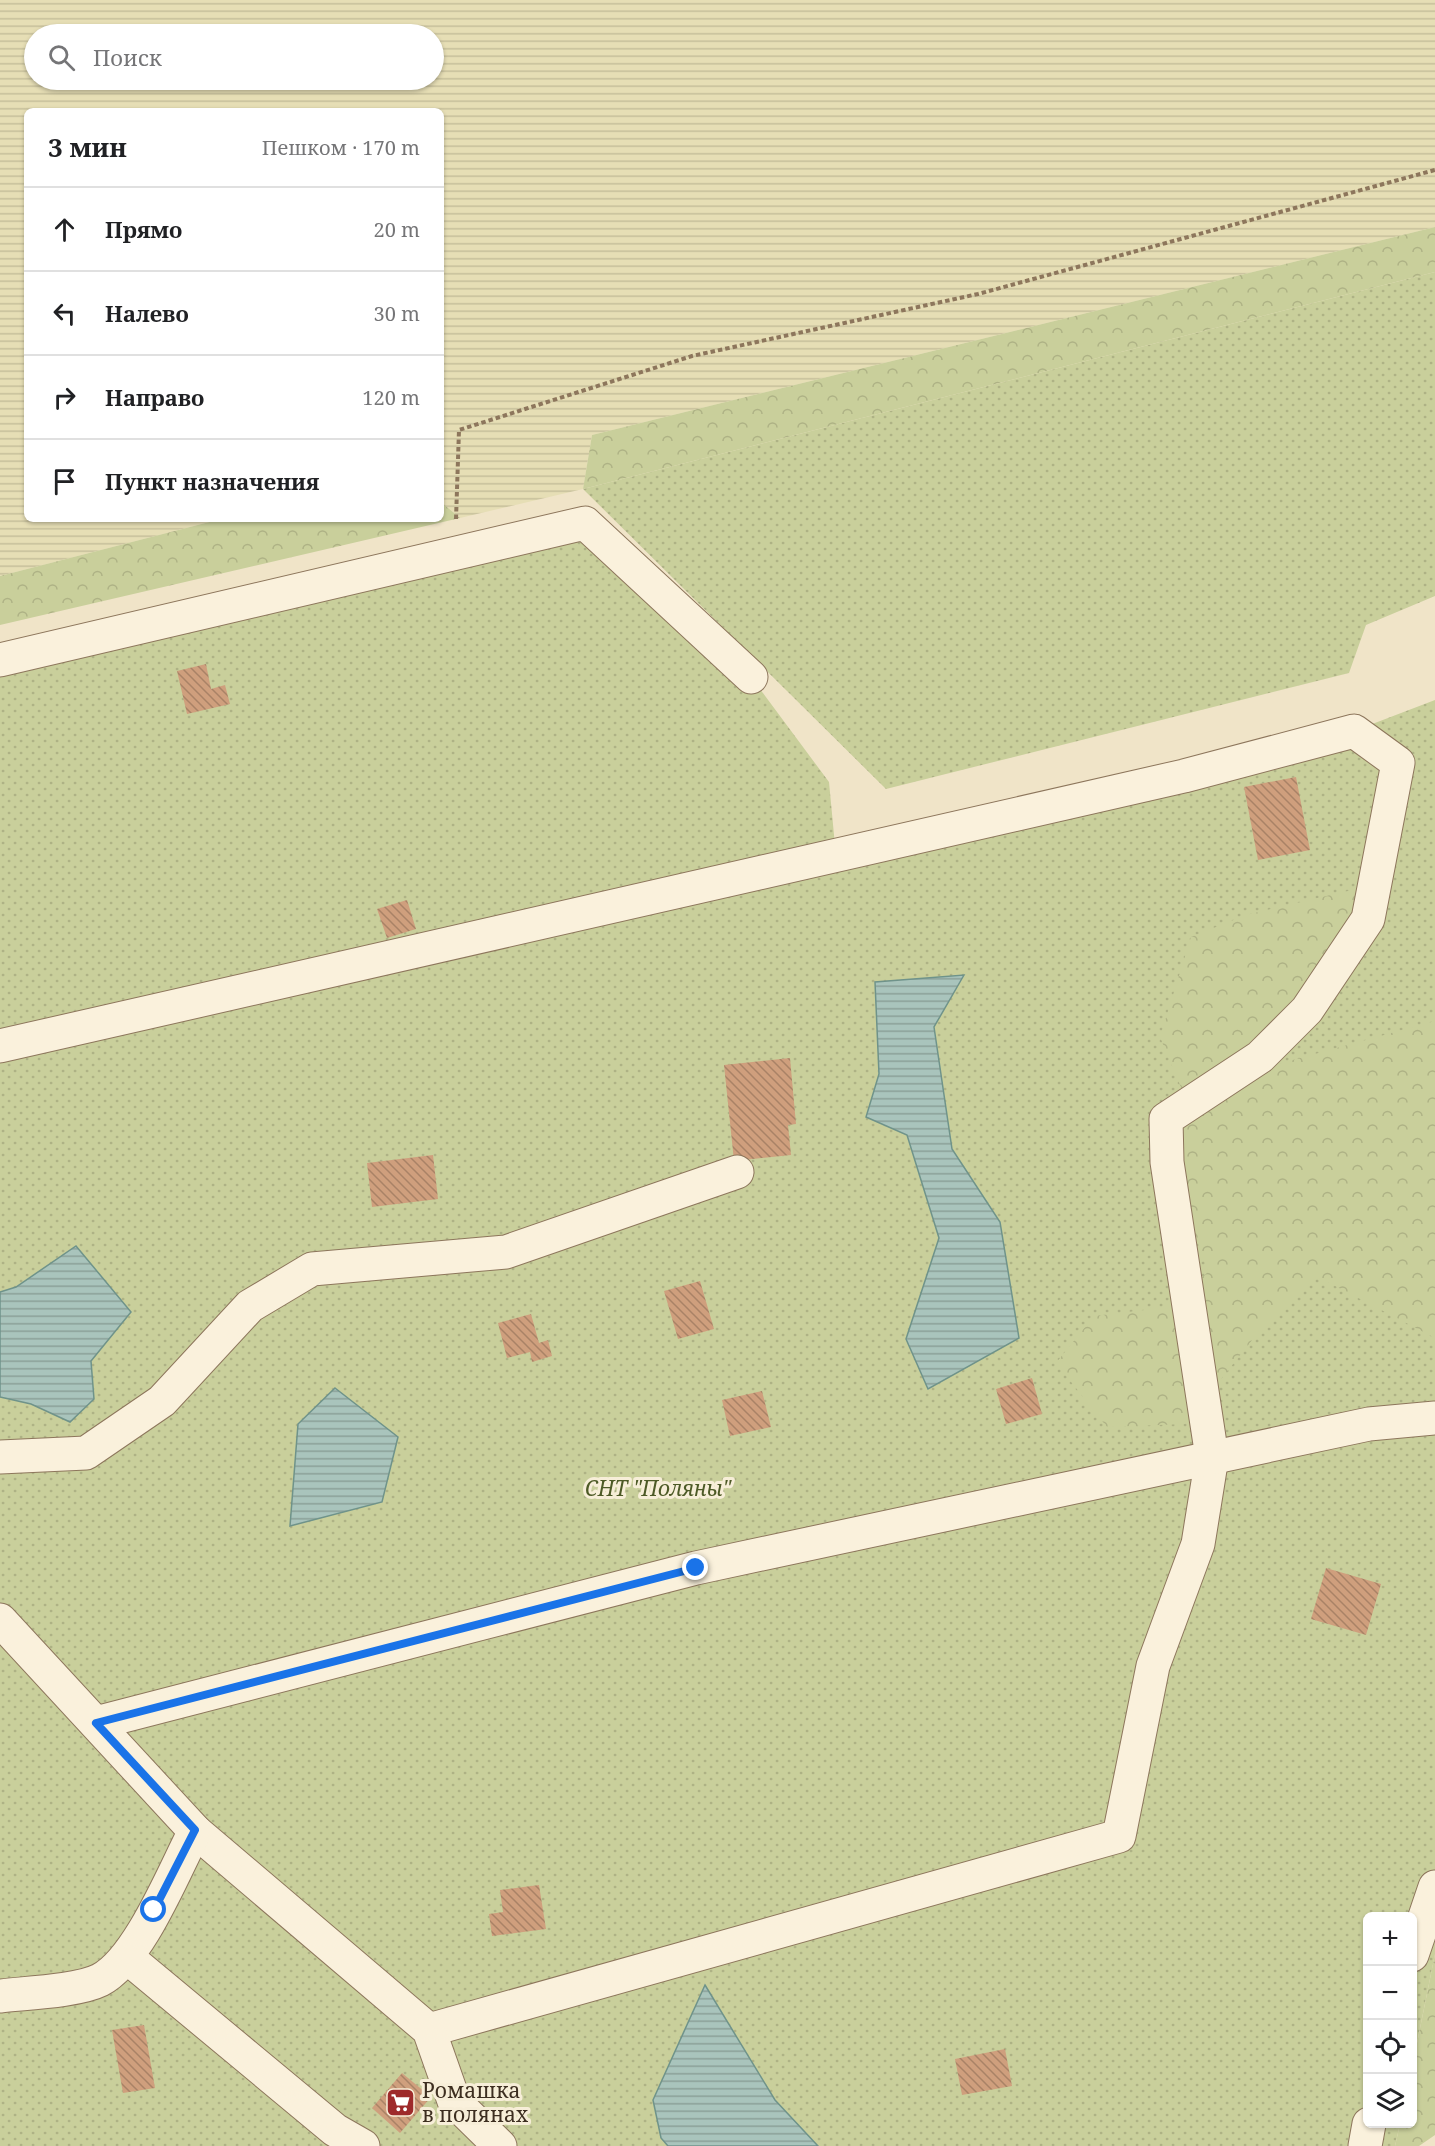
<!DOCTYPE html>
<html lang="ru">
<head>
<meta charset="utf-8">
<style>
  :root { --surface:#fff; --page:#f2f2f2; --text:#202124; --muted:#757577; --line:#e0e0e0 }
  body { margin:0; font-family:"Noto Serif",serif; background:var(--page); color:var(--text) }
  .controls { position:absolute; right:18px; bottom:18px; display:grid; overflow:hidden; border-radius:9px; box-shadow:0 2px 4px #0004 }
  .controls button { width:54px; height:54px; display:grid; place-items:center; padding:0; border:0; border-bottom:2px solid var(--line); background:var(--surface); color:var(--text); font:30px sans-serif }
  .stop { position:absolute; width:18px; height:18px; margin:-14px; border:4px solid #1a73e8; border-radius:50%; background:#fff }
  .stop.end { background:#1a73e8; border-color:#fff; box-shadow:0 2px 6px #0008 }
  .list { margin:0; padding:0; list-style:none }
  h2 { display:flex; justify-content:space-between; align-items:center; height:78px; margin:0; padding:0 24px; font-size:26px }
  h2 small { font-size:20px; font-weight:400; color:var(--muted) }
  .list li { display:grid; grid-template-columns:39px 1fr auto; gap:18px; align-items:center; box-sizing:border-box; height:84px; padding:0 24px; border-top:2px solid var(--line) }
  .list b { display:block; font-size:22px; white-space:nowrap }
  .list em { font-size:20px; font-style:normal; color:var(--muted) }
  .icon { flex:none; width:33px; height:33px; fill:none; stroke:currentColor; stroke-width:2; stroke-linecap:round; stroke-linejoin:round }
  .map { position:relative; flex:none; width:1435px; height:2146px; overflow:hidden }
  .search { position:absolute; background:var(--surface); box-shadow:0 2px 4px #0004; left:24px; top:24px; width:420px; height:66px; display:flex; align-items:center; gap:15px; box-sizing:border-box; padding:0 21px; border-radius:33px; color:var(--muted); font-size:22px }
  .panel { position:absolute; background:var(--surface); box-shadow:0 2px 4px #0004; left:24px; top:108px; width:420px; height:414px; border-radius:9px }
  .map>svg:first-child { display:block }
</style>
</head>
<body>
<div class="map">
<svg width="1435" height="2146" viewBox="0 0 1435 2146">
  <defs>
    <pattern id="farmland-rules" width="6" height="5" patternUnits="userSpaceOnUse" patternTransform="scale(1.5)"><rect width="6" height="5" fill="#e6deb5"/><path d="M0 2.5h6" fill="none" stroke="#c6bf9b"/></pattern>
    <pattern id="green-dots" width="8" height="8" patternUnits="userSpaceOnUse" patternTransform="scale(1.5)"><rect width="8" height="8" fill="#c9cf9b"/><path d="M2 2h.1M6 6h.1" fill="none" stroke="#aeb285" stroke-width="1.8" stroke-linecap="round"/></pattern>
    <pattern id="forest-crowns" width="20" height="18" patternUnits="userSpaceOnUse" patternTransform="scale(1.5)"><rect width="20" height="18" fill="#c9cf9b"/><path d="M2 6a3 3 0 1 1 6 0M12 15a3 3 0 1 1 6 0" fill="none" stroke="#aeb285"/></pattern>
    <pattern id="water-rules" width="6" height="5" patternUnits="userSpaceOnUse" patternTransform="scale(1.5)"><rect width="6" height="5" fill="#a9c4bc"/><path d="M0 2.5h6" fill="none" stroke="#8ba098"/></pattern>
    <pattern id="building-back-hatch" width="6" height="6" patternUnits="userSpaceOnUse" patternTransform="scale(1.5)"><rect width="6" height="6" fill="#cf9f7d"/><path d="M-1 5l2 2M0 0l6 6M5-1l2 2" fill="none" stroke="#a98266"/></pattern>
  </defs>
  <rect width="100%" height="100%" fill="#f0e4c8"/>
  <!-- farmland -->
  <path fill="url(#farmland-rules)" fill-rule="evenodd" d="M0,0H1435V227L592,435L583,489L460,518L441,502V111H27V519H221L0,576ZM34,34H434V80H34Z"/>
  <!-- green -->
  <g fill="url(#green-dots)">
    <polygon points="1435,272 1435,596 1366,625 1349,673 886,789 583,489"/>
    <polygon points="585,523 751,677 829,782 836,856 1354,731 1435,700 1435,1954 1413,2063 1412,1916 1368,1916 1368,2124 1400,2124 1395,2146 0,2146 0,660"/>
  </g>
  <!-- forest -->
  <g fill="url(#forest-crowns)">
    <polygon points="1435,227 1435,272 583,489 592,435"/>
    <polygon points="441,502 460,518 0,625 0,576 221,519 441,519"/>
    <polygon points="1369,886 1319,961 1271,1066 1435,1021 1435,1338 1316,1276 1265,1324 1185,1424 1107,1427 1056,1363 1094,1316 1170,1307 1208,1272 1181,1191 1185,1097 1160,1037 1191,937 1246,915"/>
    <polygon points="1435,1954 1435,2135 1419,2146 1395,2146 1400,2124 1412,2124 1413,2063"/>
  </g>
  <!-- water -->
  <g fill="url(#water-rules)" stroke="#6f938a" stroke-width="1.5">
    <polygon points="964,975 934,1027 952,1149 1000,1222 1019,1338 928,1389 906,1339 939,1238 907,1135 866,1117 879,1074 875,982"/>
    <polygon points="76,1246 131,1312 91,1361 94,1399 70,1422 31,1404 0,1397 0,1292 16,1287"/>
    <polygon points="335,1388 398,1437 382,1502 290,1526 298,1424"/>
    <polygon points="705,1985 775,2100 818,2146 668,2146 661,2138 653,2100"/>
  </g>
  <!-- building -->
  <g fill="url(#building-back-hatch)">
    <polygon points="206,664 211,689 225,685 230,704 187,714 177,671"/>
    <polygon points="1296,777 1310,850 1258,860 1244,787"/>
    <polygon points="407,900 416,929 387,938 377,909"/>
    <polygon points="790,1058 796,1124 788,1125 791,1155 734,1161 724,1065"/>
    <polygon points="433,1155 438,1199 372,1207 367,1163"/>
    <polygon points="700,1281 714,1329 678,1339 664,1291"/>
    <polygon points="531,1314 539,1343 548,1340 552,1356 532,1362 530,1352 507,1358 498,1323"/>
    <polygon points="1032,1378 1042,1414 1006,1424 996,1389"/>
    <polygon points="762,1391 771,1427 730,1436 722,1400"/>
    <polygon points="1326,1568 1381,1584 1366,1635 1311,1619"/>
    <polygon points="539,1885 546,1929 492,1936 489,1914 503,1912 500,1890"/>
    <polygon points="144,2025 155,2088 123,2093 112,2030"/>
    <polygon points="1005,2049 1012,2086 962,2095 955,2059"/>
    <polygon points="402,2073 431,2097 400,2133 372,2108"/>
  </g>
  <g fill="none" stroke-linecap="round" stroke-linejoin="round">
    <defs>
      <g id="minor">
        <polyline points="0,660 585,523 751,677"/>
        <polyline points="0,1046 1184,776 1354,731 1398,763 1368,919 1307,1010 1260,1057 1166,1119 1167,1162 1212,1457 1198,1544 1153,1666 1119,1836 429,2030"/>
        <polyline points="0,1457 86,1453 162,1401 250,1306 312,1269 506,1252 737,1172"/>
        <polyline points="0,1620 195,1831 429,2030 454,2101 500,2146"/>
        <polyline points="96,1723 696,1568 1369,1424 1435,1418"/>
        <polyline points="1412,1955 1435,1887"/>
        <polyline points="128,1958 335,2130 363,2146"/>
        <path d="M0,1996C26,1993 78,1991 100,1980C139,1960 174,1871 195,1831"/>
        <polyline points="1365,2146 1369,2124"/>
      </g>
    </defs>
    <!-- minor casing -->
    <use href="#minor" stroke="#8d765c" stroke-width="35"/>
    <!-- path -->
    <polyline stroke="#8d765c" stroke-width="4" stroke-dasharray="4.5 3" stroke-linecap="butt" points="456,519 459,430 692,356 978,294 1435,170"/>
    <!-- minor -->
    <use href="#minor" stroke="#faf1dc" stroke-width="33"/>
  </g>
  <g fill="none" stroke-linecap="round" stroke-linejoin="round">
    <!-- route -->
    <polyline stroke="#1a73e8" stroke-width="8" points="154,1910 195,1830 96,1723 696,1568"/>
  </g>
  <!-- icons -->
  <defs>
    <symbol id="supermarket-square" viewBox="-11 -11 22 22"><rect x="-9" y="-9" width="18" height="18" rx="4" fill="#9e2a2b" stroke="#f7eed8"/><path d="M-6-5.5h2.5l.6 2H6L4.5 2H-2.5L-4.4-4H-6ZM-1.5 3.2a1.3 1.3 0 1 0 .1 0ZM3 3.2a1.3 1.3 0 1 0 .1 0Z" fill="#fff"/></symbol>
  </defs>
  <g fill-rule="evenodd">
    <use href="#supermarket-square" x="384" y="2086" width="33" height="33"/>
  </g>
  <g text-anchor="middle" stroke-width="6" stroke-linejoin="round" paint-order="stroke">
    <!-- park labels -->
    <g font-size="21" font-style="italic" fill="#4d5a26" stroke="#f7eed8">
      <text x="658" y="1496">СНТ "Поляны"</text>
    </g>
    <!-- poi labels -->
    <g font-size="21" fill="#3d2e20" stroke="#f7eed8" text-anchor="start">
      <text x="422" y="2098">Ромашка<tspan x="422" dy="24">в полянах</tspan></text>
    </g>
  </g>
</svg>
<div class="controls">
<button>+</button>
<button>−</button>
<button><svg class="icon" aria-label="locate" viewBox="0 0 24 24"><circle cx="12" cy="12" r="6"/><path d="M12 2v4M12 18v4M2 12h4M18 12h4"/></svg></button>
<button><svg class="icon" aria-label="layers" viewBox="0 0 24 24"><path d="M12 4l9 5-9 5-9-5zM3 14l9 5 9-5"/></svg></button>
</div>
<div class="stop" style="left:154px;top:1910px"></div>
<div class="stop end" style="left:696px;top:1568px"></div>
<div class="search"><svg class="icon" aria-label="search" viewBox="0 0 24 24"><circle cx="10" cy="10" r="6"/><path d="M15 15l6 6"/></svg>Поиск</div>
<section class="panel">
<h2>3 мин<small>Пешком · 170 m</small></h2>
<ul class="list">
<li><svg class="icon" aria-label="ahead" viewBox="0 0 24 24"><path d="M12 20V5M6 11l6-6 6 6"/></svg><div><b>Прямо</b></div><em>20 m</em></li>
<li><svg class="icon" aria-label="left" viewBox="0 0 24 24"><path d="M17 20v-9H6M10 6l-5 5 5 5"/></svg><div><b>Налево</b></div><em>30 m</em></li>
<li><svg class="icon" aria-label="right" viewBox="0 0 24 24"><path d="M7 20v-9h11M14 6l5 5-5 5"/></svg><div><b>Направо</b></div><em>120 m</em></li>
<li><svg class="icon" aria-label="arrive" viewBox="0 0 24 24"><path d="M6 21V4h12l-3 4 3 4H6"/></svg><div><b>Пункт назначения</b></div></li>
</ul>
</section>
</div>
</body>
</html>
